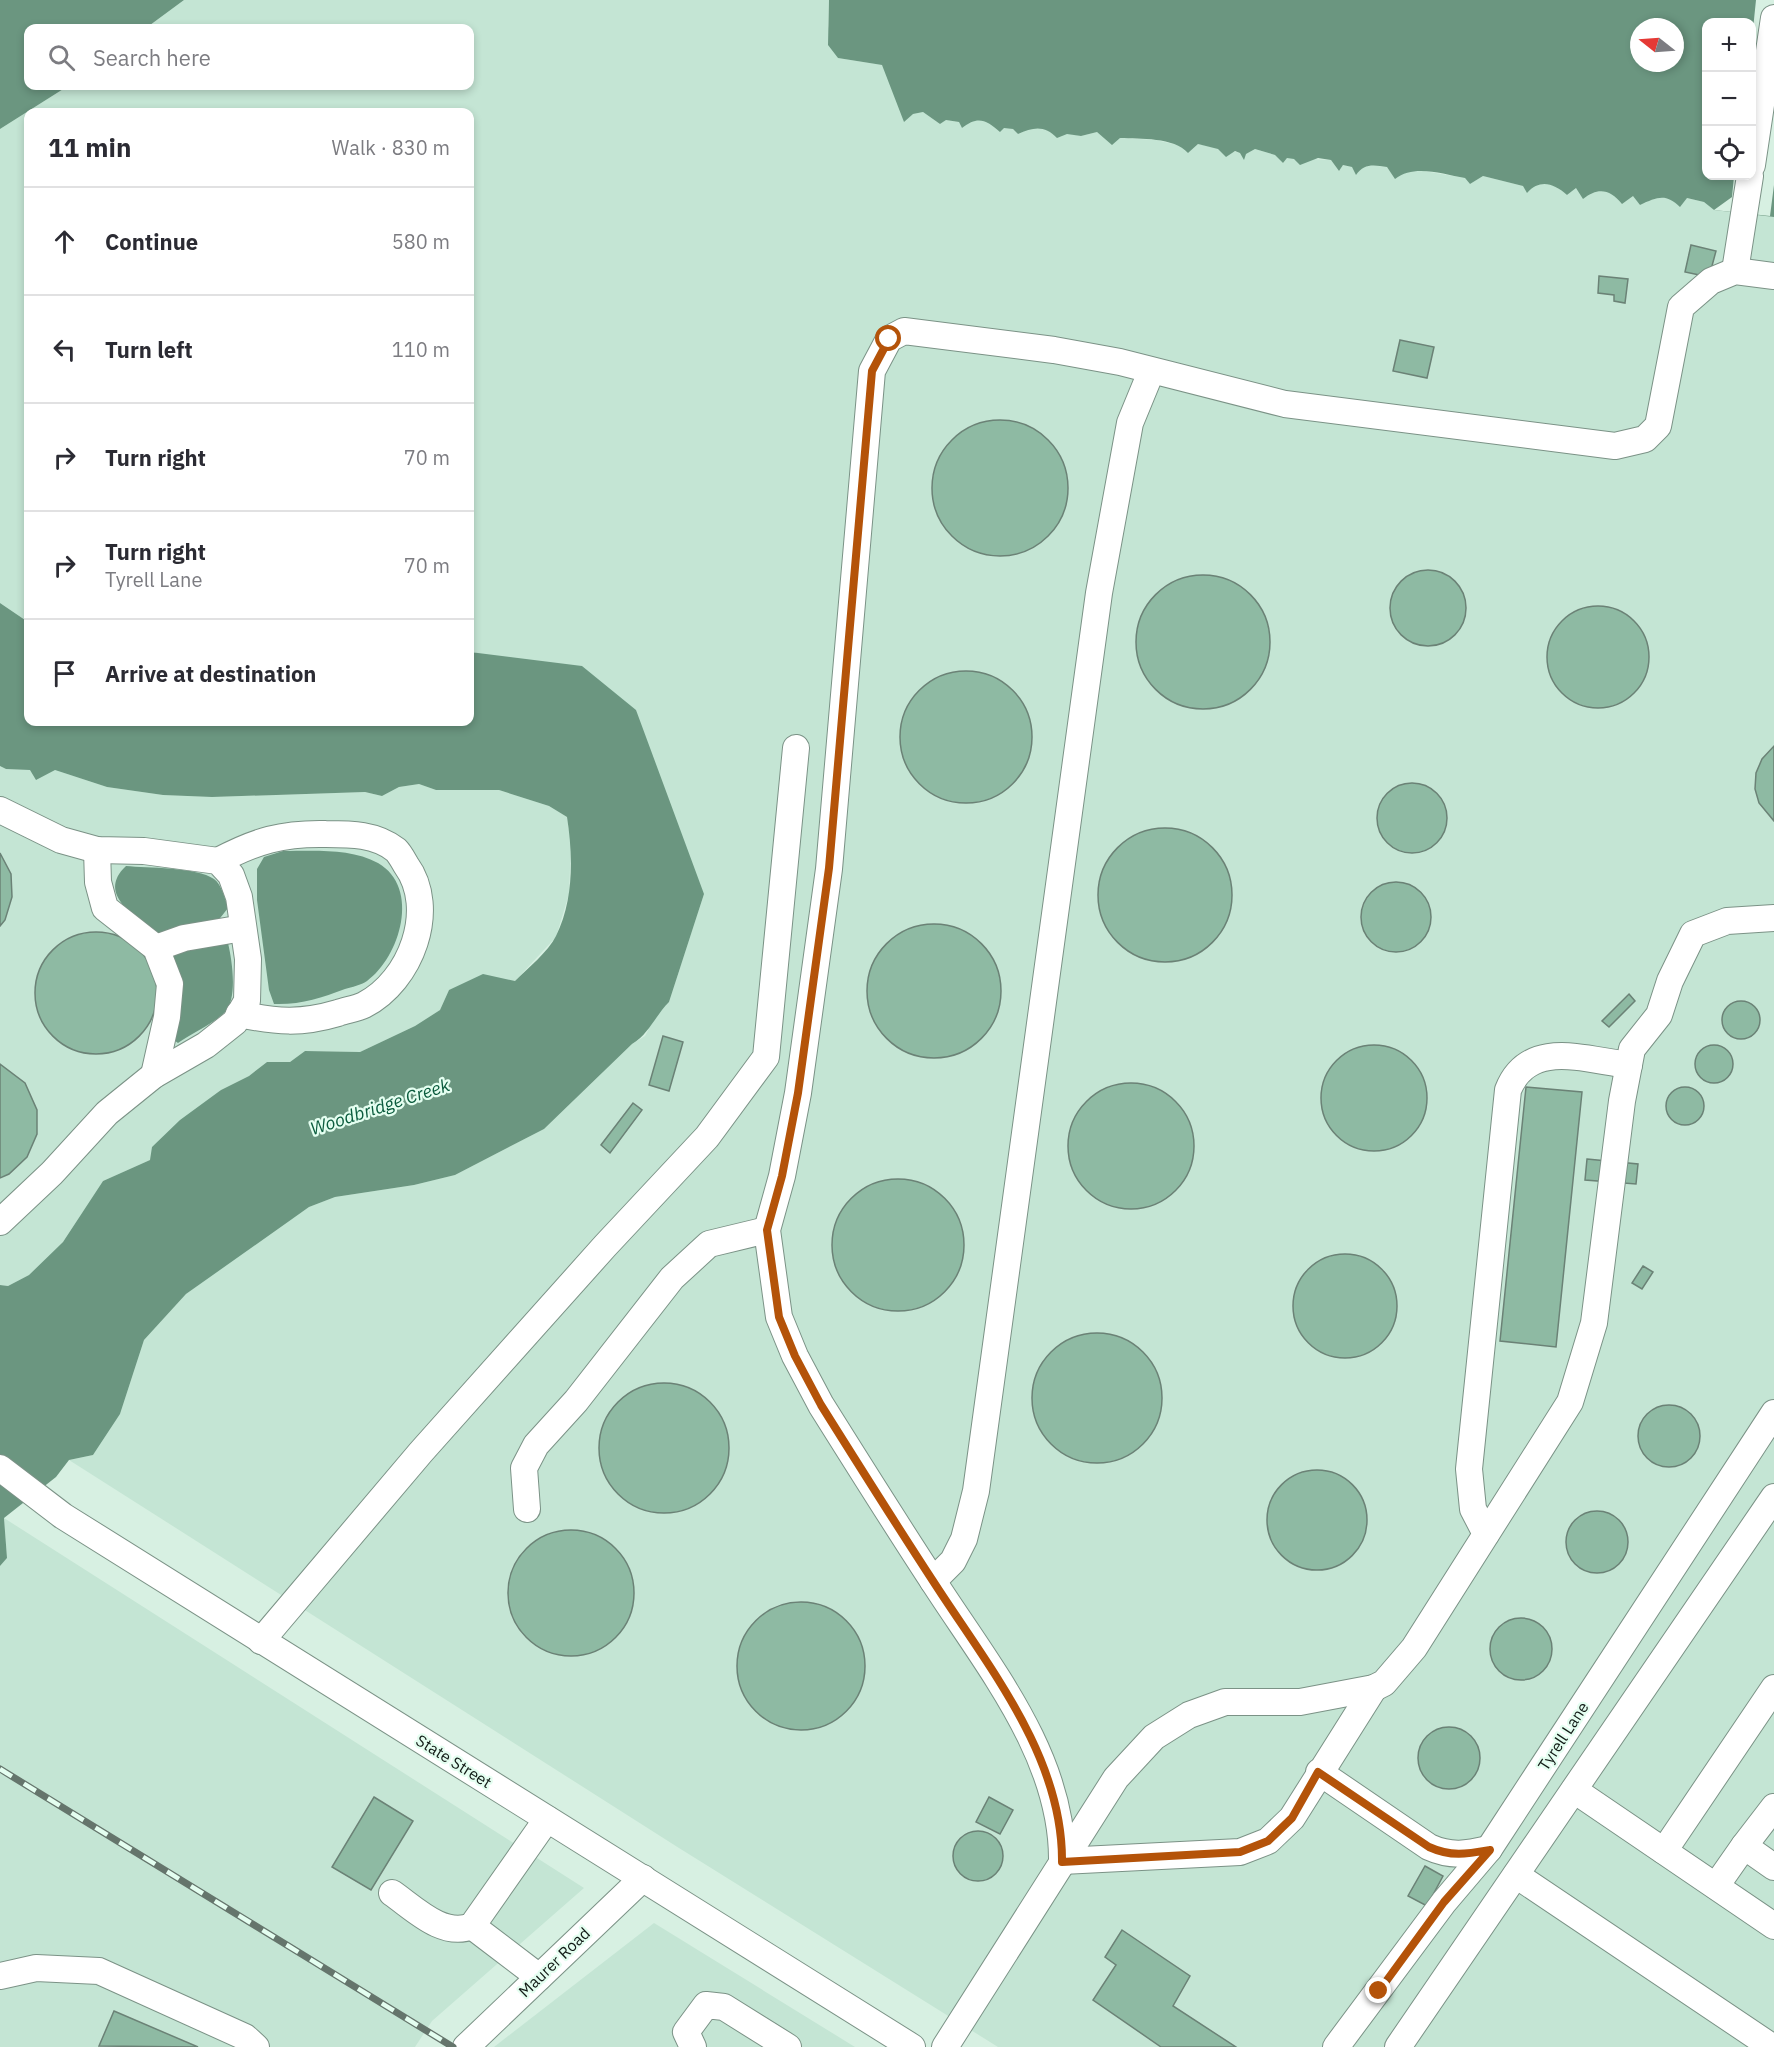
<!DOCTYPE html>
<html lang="en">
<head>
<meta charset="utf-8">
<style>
  :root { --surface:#fff; --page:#f7f7f7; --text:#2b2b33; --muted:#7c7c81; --line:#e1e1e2 }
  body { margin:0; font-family:"IBM Plex Sans",sans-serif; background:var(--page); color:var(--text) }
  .controls { position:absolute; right:18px; top:18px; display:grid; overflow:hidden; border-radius:12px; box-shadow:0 3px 9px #0003 }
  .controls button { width:54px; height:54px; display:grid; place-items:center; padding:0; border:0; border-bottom:2px solid var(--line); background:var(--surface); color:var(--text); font:30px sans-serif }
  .compass { position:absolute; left:1630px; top:18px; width:54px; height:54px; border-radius:50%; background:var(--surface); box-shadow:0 3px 9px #0003; rotate:287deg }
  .stop { position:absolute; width:18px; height:18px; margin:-14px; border:4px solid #b45309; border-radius:50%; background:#fff }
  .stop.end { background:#b45309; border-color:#fff; box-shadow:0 2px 6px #0008 }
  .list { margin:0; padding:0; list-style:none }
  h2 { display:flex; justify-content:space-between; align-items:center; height:78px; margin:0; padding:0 24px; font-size:26px }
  h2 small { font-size:20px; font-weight:400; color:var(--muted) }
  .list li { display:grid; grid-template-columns:39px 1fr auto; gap:18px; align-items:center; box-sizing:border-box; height:108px; padding:0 24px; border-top:2px solid var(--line) }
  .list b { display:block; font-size:22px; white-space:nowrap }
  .list p { margin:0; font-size:20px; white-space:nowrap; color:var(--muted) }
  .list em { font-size:20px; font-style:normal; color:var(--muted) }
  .icon { flex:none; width:33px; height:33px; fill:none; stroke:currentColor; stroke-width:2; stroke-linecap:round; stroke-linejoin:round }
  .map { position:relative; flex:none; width:1774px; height:2047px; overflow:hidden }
  .search { position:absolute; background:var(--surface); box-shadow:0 3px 9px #0003; left:24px; top:24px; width:450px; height:66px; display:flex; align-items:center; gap:15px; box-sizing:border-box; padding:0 21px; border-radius:12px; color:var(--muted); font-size:22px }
  .panel { position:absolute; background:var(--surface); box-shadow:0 3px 9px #0003; left:24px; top:108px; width:450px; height:618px; border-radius:12px }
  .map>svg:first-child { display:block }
</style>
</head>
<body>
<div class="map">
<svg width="1774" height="2047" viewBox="0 0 1774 2047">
  <rect width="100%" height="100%" fill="#d7f0e2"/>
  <!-- built -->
  <g fill="#c4e5d4">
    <polygon points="184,0 829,0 828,26 838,58 882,65 913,114 923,112 940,124 946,120 959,122 962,128 972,120 980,119 1013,129 1018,134 1030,128 1041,128 1081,136 1097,132 1107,137 1156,140 1182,146 1188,153 1198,144 1246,154 1255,149 1275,155 1283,163 1287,158 1331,160 1339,171 1343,165 1360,169 1369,165 1387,167 1391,172 1424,171 1465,178 1470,184 1483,176 1523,186 1546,183 1557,187 1567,195 1576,188 1592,193 1603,190 1634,196 1640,205 1658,197 1687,198 1704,202 1714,210 1774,217 1774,2047 998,2047 679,1848 69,1460 93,1455 120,1414 144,1340 186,1294 251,1246 309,1207 335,1197 414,1185 455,1175 544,1129 632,1044 645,1036 657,1013 669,1002 704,894 475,652 470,652 470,112 28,112 28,622 0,603 0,129 68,86 470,86 470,28 146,28"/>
    <polygon points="0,766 6,769 55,770 107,787 163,795 212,797 365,792 382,796 399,787 419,784 436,790 499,790 549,806 567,817 571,843 569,894 556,937 515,981 449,990 440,1010 415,1026 360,1052 305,1051 290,1062 267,1062 249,1076 221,1090 150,1160 103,1181 63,1242 29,1275 8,1286 0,1285"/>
    <polygon points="4,1518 584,1888 432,2021 415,2047 0,2047 0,1566 7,1558"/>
    <polygon points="654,1923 855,2047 494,2047"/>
  </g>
  <!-- water -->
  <g fill="#6b9680" fill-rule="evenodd">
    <polygon points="0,0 184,0 146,28 28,28 28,86 68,86 0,129"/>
    <path d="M829,0H1774V217L1714,210L1704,202L1687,198L1680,207C1666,193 1657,197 1640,205L1633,196L1622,204C1610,189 1598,187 1583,199L1576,188L1567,195C1553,183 1540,179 1527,193L1523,186L1483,176L1470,184L1465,178C1442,174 1414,164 1395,179L1387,167C1374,165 1364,163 1356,175L1352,167L1343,165L1339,171L1331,160L1318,158L1300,165L1294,159L1287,158L1283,163L1275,155L1255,149L1246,154L1244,160L1240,153L1235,151L1226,157L1218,149L1198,144L1188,153C1174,137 1140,139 1120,138L1112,145L1097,132L1081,136L1067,134L1057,138C1045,125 1033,127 1018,134L1013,129L1004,128L1000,132C986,119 977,116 962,128L959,122L946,120L940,124L923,112L913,114L904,122L882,65L838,58L828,45ZM1706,22H1752V176H1706ZM1639,27H1675V63H1639Z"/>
    <path d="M0,603L28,622V722H470V652L582,666L636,710L704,894L669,1002C655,1016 649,1034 632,1044L544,1129L455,1175L414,1185L335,1197L309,1207L186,1294L144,1340L120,1414L93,1455L69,1460L56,1477L4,1518L7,1558L0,1566V1285L8,1286L29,1275L63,1242L103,1181L150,1160L152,1147L180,1120L221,1090L249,1076L267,1062H290L305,1051L360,1052L415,1026L440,1010L449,990L483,974L515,981C528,968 548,952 556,936C574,900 573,855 567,817L549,806L499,790H436L419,784L399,787L382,796L365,792L212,797L163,795L107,787L55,770L36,780L30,770L6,769L0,766Z"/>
    <path d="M283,851C313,851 351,848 378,863C421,888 400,957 367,981C361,985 352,987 345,989C321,998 300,1005 274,1004L269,990L257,900V869L264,857Z"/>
    <path d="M126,866C147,868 197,867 214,879C222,885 225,899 228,908L217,922L160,934C138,918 95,895 126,866Z"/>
    <path d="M228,943C232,960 238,998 225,1012C213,1024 192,1033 178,1043L171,1038L180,983L170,950Z"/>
  </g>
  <!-- pier -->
  <polygon fill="#d7f0e2" points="1756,0 1774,0 1774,185 1770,216 1714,210 1732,197 1734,176 1752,176 1752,39"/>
  <!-- building -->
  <g fill="#8ebaa3" stroke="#6b8276" stroke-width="1.5">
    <polygon points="1691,245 1716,251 1709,277 1685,272"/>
    <polygon points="1599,276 1628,279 1625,303 1614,301 1614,295 1598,293"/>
    <polygon points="1400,340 1434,347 1427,378 1393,371"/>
    <circle cx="1000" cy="488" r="68"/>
    <circle cx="1428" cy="608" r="38"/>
    <circle cx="1203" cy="642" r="67"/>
    <circle cx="1598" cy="657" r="51"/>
    <circle cx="966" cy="737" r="66"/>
    <polygon points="1774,746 1774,821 1759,803 1755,789 1756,773 1762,759"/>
    <circle cx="1412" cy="818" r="35"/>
    <circle cx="1165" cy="895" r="67"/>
    <polygon points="0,853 11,874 12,897 5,920 0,926"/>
    <circle cx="1396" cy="917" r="35"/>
    <circle cx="934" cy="991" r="67"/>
    <circle cx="96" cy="993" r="61"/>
    <polygon points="1629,994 1635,1001 1609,1027 1602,1021"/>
    <circle cx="1741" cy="1020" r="19"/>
    <polygon points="663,1036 683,1042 669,1091 649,1085"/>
    <circle cx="1714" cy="1064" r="19"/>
    <circle cx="1374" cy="1098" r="53"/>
    <polygon points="0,1064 25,1083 37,1110 37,1134 27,1157 9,1174 0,1178"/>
    <circle cx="1131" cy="1146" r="63"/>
    <polygon points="1526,1087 1582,1092 1556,1347 1500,1341"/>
    <circle cx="1685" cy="1106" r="19"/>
    <polygon points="633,1103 642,1110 610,1153 601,1145"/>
    <polygon points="1587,1159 1638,1164 1636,1184 1585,1180"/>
    <circle cx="898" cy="1245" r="66"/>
    <circle cx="1345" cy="1306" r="52"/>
    <polygon points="1643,1266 1653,1272 1642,1289 1632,1283"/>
    <circle cx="1097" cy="1398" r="65"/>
    <circle cx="664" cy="1448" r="65"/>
    <circle cx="1669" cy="1436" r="31"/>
    <circle cx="1317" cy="1520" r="50"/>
    <circle cx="1597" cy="1542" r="31"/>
    <circle cx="571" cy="1593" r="63"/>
    <circle cx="801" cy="1666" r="64"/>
    <circle cx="1521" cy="1649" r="31"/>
    <circle cx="1449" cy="1758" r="31"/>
    <polygon points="374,1797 413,1821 371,1890 332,1867"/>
    <polygon points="989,1797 1013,1810 1000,1834 976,1822"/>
    <circle cx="978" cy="1856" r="25"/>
    <polygon points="1425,1866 1443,1876 1427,1906 1408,1896"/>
    <polygon points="1122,1930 1190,1976 1173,2006 1236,2047 1161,2047 1093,2000 1116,1965 1105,1957"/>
    <polygon points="114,2011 198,2047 99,2046"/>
  </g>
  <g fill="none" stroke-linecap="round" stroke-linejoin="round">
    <defs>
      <g id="minor">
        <polyline points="1752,165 1774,18"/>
        <polyline points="1735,271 1750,176"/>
        <polyline points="0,810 61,840 97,850 144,851 218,861 231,875 239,897 248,959 247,1001 235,1022 206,1045 154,1075 107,1113 52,1173 0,1222"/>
        <polyline points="97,850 98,882 105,908 156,948 170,984 167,1017 154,1075"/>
        <path d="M218,861C256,841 282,833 326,834C351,834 376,834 396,850C400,854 403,860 406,865C438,909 411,981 364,1005C356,1009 346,1010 338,1013C301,1024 277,1022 239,1014"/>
        <polyline points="156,948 184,938 243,928"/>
        <polyline points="0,1468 63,1516 912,2047"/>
        <polyline points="527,1509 524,1468 536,1445 576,1401 672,1278 709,1244 767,1230"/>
        <path d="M1486,1534L1473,1509L1469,1469L1508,1090C1529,1038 1585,1060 1629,1065"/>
        <polyline points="933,1581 953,1561 964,1539 976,1491 1099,593 1130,423 1151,372"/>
        <polyline points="261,1641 421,1452 605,1246 707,1137 766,1057 796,748"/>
        <path d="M1374,1688L1292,1818L1268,1841L1240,1852L1062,1861C1063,1756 987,1665 933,1581C895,1523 858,1464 821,1405L795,1356L779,1317L767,1230L782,1176L798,1093L829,869L872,371L889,339L904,331L1054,350L1120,362L1285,404L1615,446L1645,439L1658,426L1681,307L1711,281L1735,271L1774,276"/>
        <path d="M1319,1772L1429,1847C1451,1857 1467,1854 1489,1849"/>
        <polyline points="1574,1790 1774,1926"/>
        <polyline points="1774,1807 1744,1846 1774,1867"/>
        <polyline points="1664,1851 1774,1688"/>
        <polyline points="1516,1875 1772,2047"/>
        <polyline points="1716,1886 1744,1846"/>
        <path d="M392,1893C415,1909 443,1938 472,1926L547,1819"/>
        <polyline points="472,1926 539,1977"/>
        <polyline points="0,1976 36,1968 99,1971 245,2037 256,2047"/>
        <polyline points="466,2047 643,1878"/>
        <polyline points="693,2047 686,2032 706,2005 724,2007 788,2047"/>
        <polyline points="945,2047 1116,1778 1154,1737 1189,1715 1225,1702 1300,1702 1374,1688 1384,1683 1414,1648 1570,1402 1594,1323 1622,1101 1632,1049 1659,1015 1670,981 1693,934 1727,921 1774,918"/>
        <polyline points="1336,2047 1444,1902 1489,1849 1774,1413"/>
        <polyline points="1398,2047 1774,1497"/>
      </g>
    </defs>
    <!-- minor casing -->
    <use href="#minor" stroke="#7b9286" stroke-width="28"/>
    <!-- minor -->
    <use href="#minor" stroke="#fff" stroke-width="26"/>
    <defs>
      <polyline id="rail" points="0,1769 453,2047"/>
    </defs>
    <!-- rail casing -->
    <use href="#rail" stroke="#65756c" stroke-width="7"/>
    <!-- rail -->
    <use href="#rail" stroke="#e4fef0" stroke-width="4.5" stroke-dasharray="14" stroke-linecap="butt"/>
  </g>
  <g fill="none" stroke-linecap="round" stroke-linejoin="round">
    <!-- route -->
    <path stroke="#b45309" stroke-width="8" d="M889,339L872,371L829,868L798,1093L782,1176L767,1230L779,1317L795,1356L821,1405C858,1464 895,1523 933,1581C987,1665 1063,1756 1062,1862L1240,1852L1268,1841L1292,1818L1318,1772L1429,1847C1451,1857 1467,1854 1490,1850L1444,1902L1379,1991"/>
  </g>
  <g text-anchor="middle" stroke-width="4.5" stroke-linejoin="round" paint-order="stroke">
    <!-- street labels -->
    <g font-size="16" fill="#111a15" stroke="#e4fef0">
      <text transform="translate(1563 1736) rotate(-57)" y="6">Tyrell Lane</text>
      <text transform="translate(454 1761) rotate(32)" y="6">State Street</text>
      <text transform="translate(554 1962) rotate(-44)" y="6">Maurer Road</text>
    </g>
    <!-- water labels -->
    <g font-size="18" font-style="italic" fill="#0a5b3d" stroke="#e4fef0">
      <text transform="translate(380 1107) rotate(-18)" y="6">Woodbridge Creek</text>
    </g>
  </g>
</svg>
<div class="controls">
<button>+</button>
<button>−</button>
<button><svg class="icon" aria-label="locate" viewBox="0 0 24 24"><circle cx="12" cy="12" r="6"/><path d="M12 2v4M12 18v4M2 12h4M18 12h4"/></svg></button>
</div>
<svg class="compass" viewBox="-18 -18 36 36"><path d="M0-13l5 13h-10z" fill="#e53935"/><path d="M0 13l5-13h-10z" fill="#7c7c81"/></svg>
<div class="stop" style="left:889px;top:339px"></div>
<div class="stop end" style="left:1379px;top:1991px"></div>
<div class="search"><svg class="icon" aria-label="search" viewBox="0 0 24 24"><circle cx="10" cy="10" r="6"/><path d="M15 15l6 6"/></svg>Search here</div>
<section class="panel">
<h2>11 min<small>Walk · 830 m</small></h2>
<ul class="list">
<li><svg class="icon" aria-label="ahead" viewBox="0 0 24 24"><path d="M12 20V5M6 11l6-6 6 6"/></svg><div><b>Continue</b></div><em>580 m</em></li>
<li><svg class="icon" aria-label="left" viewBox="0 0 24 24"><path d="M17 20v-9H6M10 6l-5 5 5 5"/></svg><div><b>Turn left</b></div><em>110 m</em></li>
<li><svg class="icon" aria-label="right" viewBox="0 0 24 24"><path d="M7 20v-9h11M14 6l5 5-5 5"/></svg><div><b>Turn right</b></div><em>70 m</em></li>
<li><svg class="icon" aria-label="right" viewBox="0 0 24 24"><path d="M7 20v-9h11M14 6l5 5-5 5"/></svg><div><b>Turn right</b><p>Tyrell Lane</p></div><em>70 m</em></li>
<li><svg class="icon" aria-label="arrive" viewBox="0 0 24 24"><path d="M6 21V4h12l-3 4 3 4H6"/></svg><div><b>Arrive at destination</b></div></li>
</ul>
</section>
</div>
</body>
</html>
